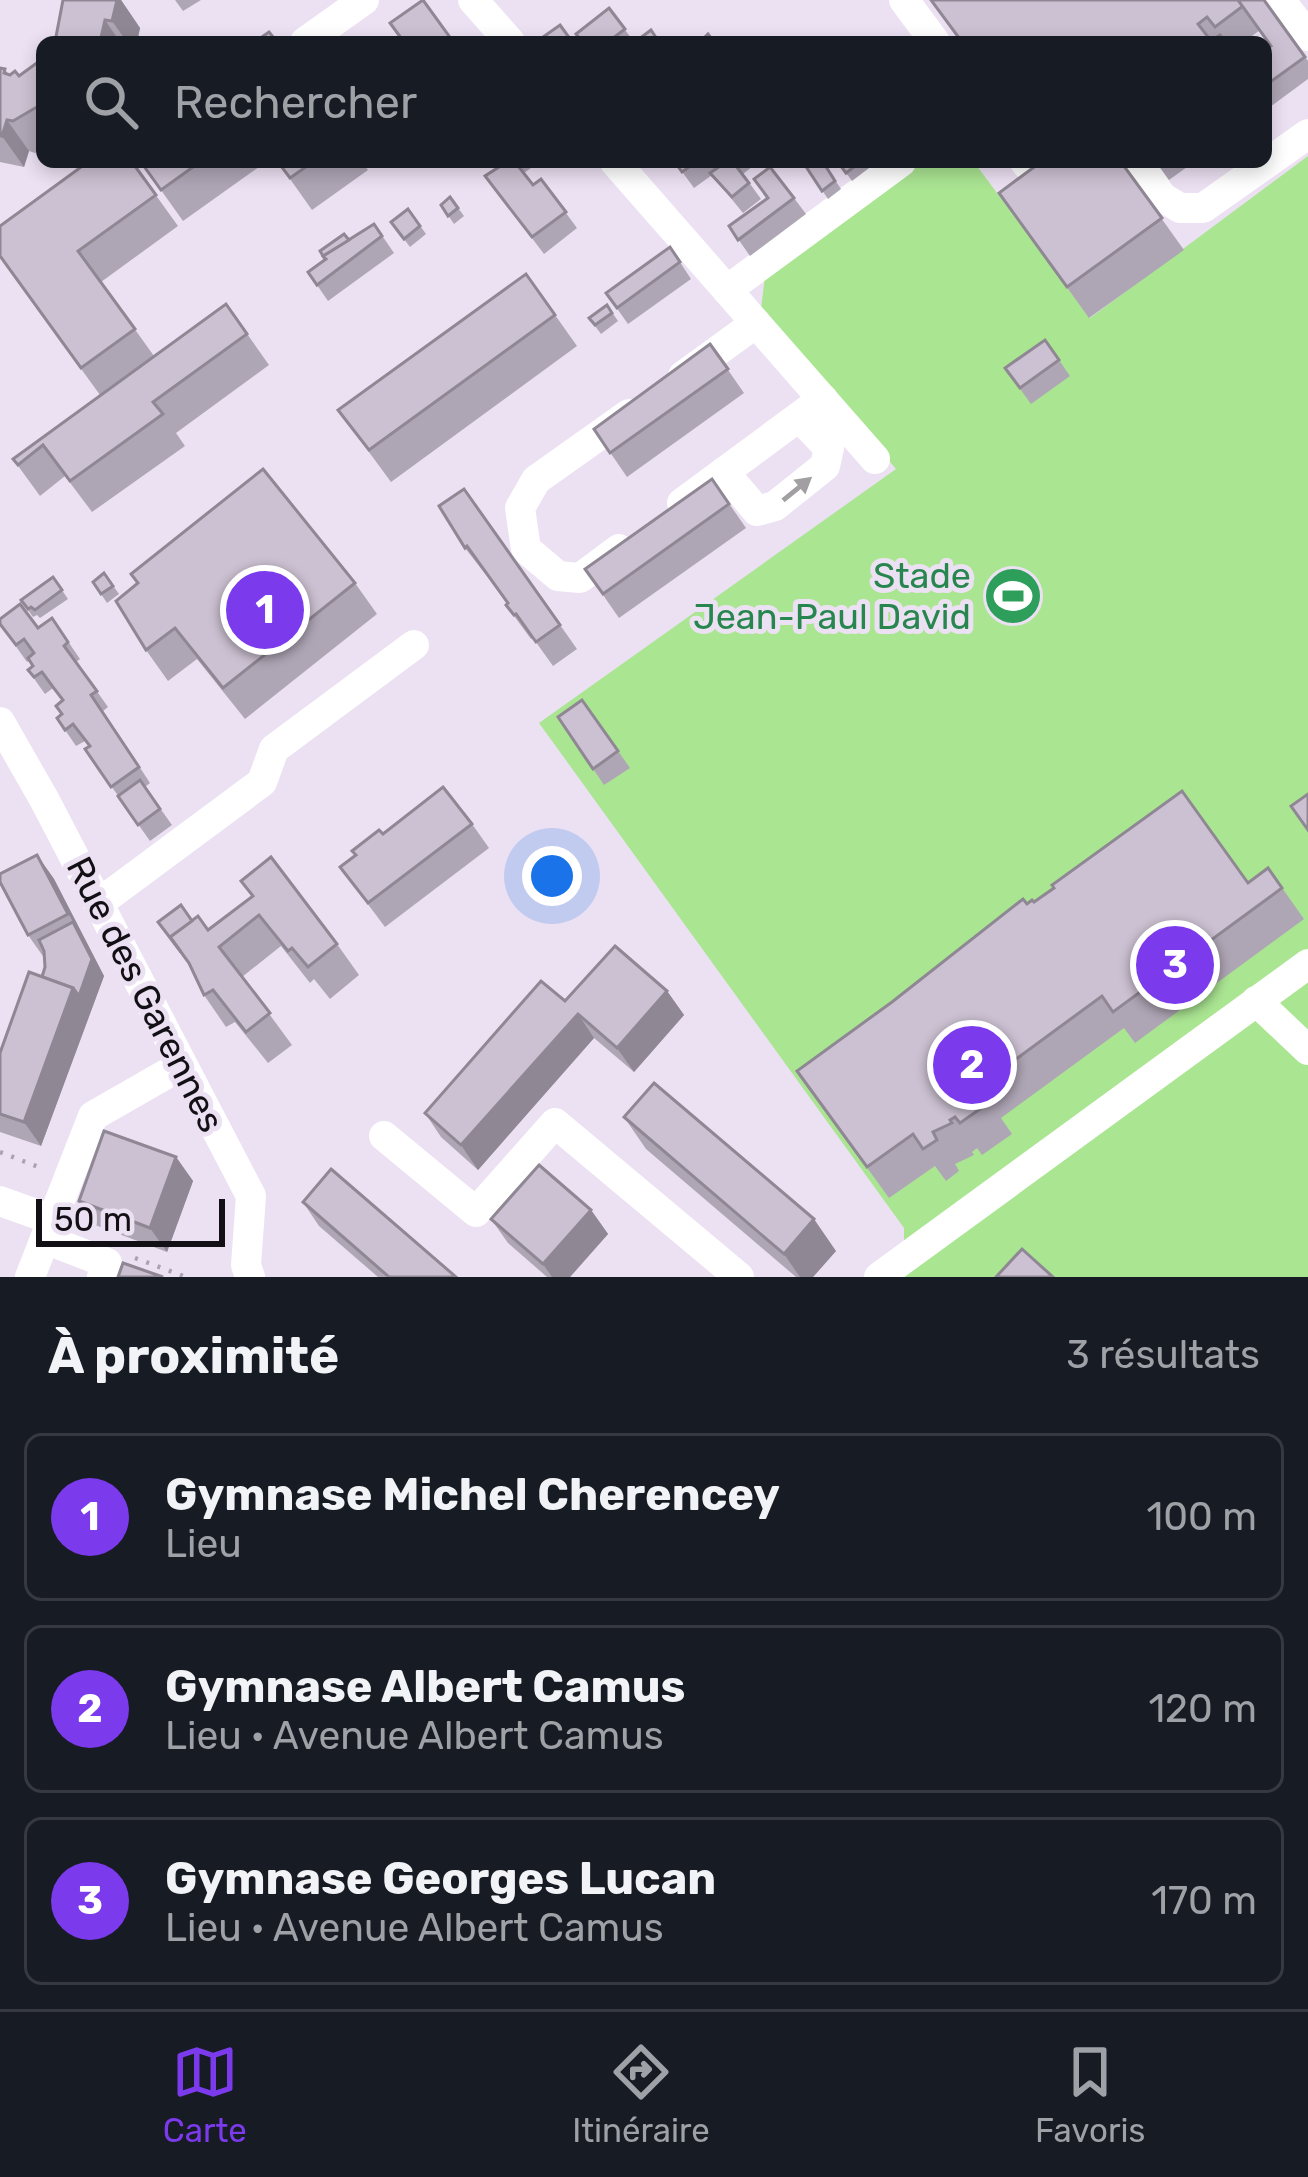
<!DOCTYPE html>
<html lang="fr">
<head>
<meta charset="utf-8">
<style>
  :root { --surface:#171b24; --page:#20242c; --text:#f1f3f6; --muted:#9ea1a6; --line:#363941; --accent:#7c3aed }
  body { margin:0; font-family:Rubik,sans-serif; background:var(--page); color:var(--text) }
  .scale { position:absolute; left:36px; bottom:30px; width:189px; box-sizing:border-box; padding-left:12px; border:6px solid #131015; border-top:0; font-size:33px; line-height:42px; white-space:nowrap; color:#131015; -webkit-text-stroke:9px #ece1f3; paint-order:stroke }
  .you { position:absolute; left:552px; top:876px; width:42px; height:42px; margin:-30px; border:9px solid #fff; border-radius:50%; background:#1a73e8; box-shadow:0 0 0 18px #1a73e833 }
  .badge { display:grid; place-items:center; width:78px; height:78px; border-radius:50%; background:var(--accent); color:#fff; font-size:39px; font-weight:700 }
  .pin { position:absolute; translate:-50% -50%; border:6px solid #fff; box-shadow:0 3px 12px #0006 }
  .list { margin:0; padding:0; list-style:none }
  h2 { display:flex; justify-content:space-between; align-items:center; height:156px; margin:0; padding:0 48px; font-size:51px }
  h2 small { font-size:39px; font-weight:400; color:var(--muted) }
  .list li { display:grid; grid-template-columns:78px 1fr auto; gap:36px; align-items:center; box-sizing:border-box; height:168px; margin:0 24px 24px; padding:0 24px; border:3px solid var(--line); border-radius:18px }
  .list b { display:block; font-size:45px; white-space:nowrap }
  .list p { margin:0; font-size:39px; white-space:nowrap; color:var(--muted) }
  .list em { font-size:39px; font-style:normal; color:var(--muted) }
  .icon { flex:none; width:66px; height:66px; fill:none; stroke:currentColor; stroke-width:2; stroke-linecap:round; stroke-linejoin:round }
  .map { position:relative; flex:none; width:1308px; height:1277px; overflow:hidden }
  .search { position:absolute; background:var(--surface); box-shadow:0 6px 18px #0003; left:36px; right:36px; top:36px; height:132px; display:flex; align-items:center; gap:30px; box-sizing:border-box; padding:0 42px; border-radius:18px; color:var(--muted); font-size:45px }
  .sheet { height:732px; background:var(--surface) }
  nav { display:flex; justify-content:space-around; align-items:center; box-sizing:border-box; height:168px; border-top:3px solid var(--line); background:var(--surface); font-size:33px; color:var(--muted) }
  nav a { display:grid; justify-items:center; gap:6px }
  nav .on { color:var(--accent) }
  .map>svg:first-child { display:block }
</style>
</head>
<body>
<div class="map">
<svg width="1308" height="1277" viewBox="0 0 1308 1277">
  <rect width="100%" height="100%" fill="#ece1f3"/>
  <!-- green -->
  <polygon fill="#aae592" points="1308,156 1308,1277 904,1277 904,1228 539,723 896,469 761,309 766,268 921,162 974,162 1090,318"/>
  <g fill="none" stroke-linecap="round" stroke-linejoin="round">
    <!-- path -->
    <g stroke="#aba2b0" stroke-width="4.5" stroke-dasharray="3 9" stroke-linecap="butt">
      <polyline points="0,1152 41,1168"/>
      <polyline points="135,1258 186,1277"/>
    </g>
    <!-- minor -->
    <g stroke="#fff" stroke-width="30">
      <polyline points="473,0 510,42"/>
      <polyline points="904,0 935,42"/>
      <polyline points="1280,0 1308,36"/>
      <polyline points="305,42 364,0"/>
      <polyline points="615,162 875,459"/>
      <polyline points="1025,162 1042,182 1073,162"/>
      <polyline points="1138,162 1162,197 1180,208 1203,208 1308,134"/>
      <polyline points="727,290 901,162"/>
      <polyline points="683,376 756,323"/>
      <polyline points="724,472 757,511 775,506 825,466 829,448 799,417"/>
      <polyline points="682,503 823,399"/>
      <polyline points="619,549 580,578 558,576 526,549 520,508 536,480 629,414"/>
      <polyline points="0,722 44,799 251,1196 246,1265 250,1277"/>
      <polyline points="99,903 262,782 274,749 414,645"/>
      <polyline points="1256,1001 1308,1050"/>
      <polyline points="384,1136 476,1212 555,1123 739,1277"/>
      <polyline points="0,1201 53,1220"/>
      <polyline points="45,1239 107,1263 102,1277"/>
      <polyline points="30,1277 93,1116 182,1065"/>
      <polyline points="879,1277 1308,964"/>
    </g>
  </g>
  <!-- wall -->
  <g fill="#afa6b5">
    <polygon points="63,0 121,0 140,28 137,42 55,42"/>
    <polygon points="175,0 201,0 183,11"/>
    <polygon points="1264,0 1308,61 1308,79 1266,110 1266,49 1271,46 1260,30 1244,42 961,42"/>
    <polygon points="609,8 634,42 582,42"/>
    <polygon points="42,61 42,149 35,153 29,151 24,167 0,162 0,68 5,69 8,74 19,76"/>
    <polygon points="132,162 178,226 101,282 154,356 226,304 269,365 176,433 185,446 92,512 65,476 40,496 13,459 100,395 0,257"/>
    <polygon points="141,162 266,162 183,221"/>
    <polygon points="278,162 362,162 368,170 312,210"/>
    <polygon points="496,162 533,162 535,165 524,173 533,185 541,179 577,228 544,254 485,176 499,167"/>
    <polygon points="675,162 717,162 713,165 715,170 720,166 718,162 758,162 743,174 761,199 743,213 712,175 694,188"/>
    <polygon points="803,162 823,162 841,189 828,199"/>
    <polygon points="838,162 877,162 852,181"/>
    <polygon points="1121,162 1184,250 1089,318 999,193"/>
    <polygon points="1156,162 1194,162 1169,180"/>
    <polygon points="754,179 794,198 806,214 750,256 729,226 767,199"/>
    <polygon points="450,197 464,216 454,224 441,205"/>
    <polygon points="408,209 426,234 410,247 391,222"/>
    <polygon points="374,224 394,253 328,301 308,272 349,240"/>
    <polygon points="670,247 691,279 628,324 606,293"/>
    <polygon points="526,274 577,346 391,482 338,410"/>
    <polygon points="607,305 618,321 601,334 589,318"/>
    <polygon points="1045,340 1070,376 1031,404 1005,368"/>
    <polygon points="710,344 744,393 627,477 594,429"/>
    <polygon points="712,479 746,528 619,618 585,569"/>
    <polygon points="464,489 577,649 553,666 533,638 531,639 506,605 508,603 465,548"/>
    <polygon points="104,573 119,594 107,603 93,582"/>
    <polygon points="53,577 68,599 40,618 37,615 33,617 21,600"/>
    <polygon points="355,583 377,614 245,719 197,659 168,681 146,650 116,601"/>
    <polygon points="52,618 80,659 76,662 108,707 103,711 150,783 145,787 172,825 150,841 85,749 89,746 85,741 76,746 57,718 62,714 62,700 53,688 45,694 28,670 33,666 30,660 27,662 0,624 38,628"/>
    <polygon points="582,700 630,768 604,785 558,717"/>
    <polygon points="472,824 489,848 385,927 340,867 383,834"/>
    <polygon points="37,855 54,879 104,976 41,1146 0,1132 0,1053 45,967 45,959 28,935"/>
    <polygon points="1268,868 1304,919 1135,1043 1124,1028 1001,1118 1012,1134 982,1155 977,1148 972,1152 974,1155 955,1164 959,1171 946,1181 935,1166 889,1198 797,1071 1034,902 1248,883"/>
    <polygon points="241,881 337,944 359,975 330,999 314,979 310,983 281,946 242,977 292,1045 268,1063 235,1022 226,1027 204,995 190,965 192,921 208,930 252,896"/>
    <polygon points="667,991 684,1015 634,1072 594,1038 478,1170 441,1137 425,1113 565,1001"/>
    <polygon points="624,1117 836,1251 813,1277 796,1277 646,1149"/>
    <polygon points="176,1157 193,1181 167,1252 95,1225 79,1201"/>
    <polygon points="303,1202 456,1277 378,1277 319,1226"/>
    <polygon points="591,1210 608,1234 570,1277 547,1277 508,1243 491,1219"/>
  </g>
  <!-- shaded-wall -->
  <g fill="#8f8793">
    <polygon points="112,0 121,0 140,28 137,42 127,42 112,21"/>
    <polygon points="105,20 120,42 100,42"/>
    <polygon points="7,120 29,151 24,167 2,136"/>
    <polygon points="37,855 54,879 104,976 41,1146 24,1122 73,922"/>
    <polygon points="667,991 684,1015 634,1072 617,1048"/>
    <polygon points="578,1014 594,1038 478,1170 461,1145"/>
    <polygon points="176,1157 193,1181 167,1252 150,1228"/>
    <polygon points="591,1210 608,1234 570,1277 552,1277 543,1264"/>
    <polygon points="814,1219 836,1251 813,1277 800,1277 784,1254"/>
  </g>
  <!-- building -->
  <g fill="#ccc1d2" stroke="#8f8793" stroke-width="3">
    <polygon points="63,0 117,0 112,21 105,20 100,42 55,42"/>
    <polygon points="423,0 452,40 449,42 404,42 390,23"/>
    <polygon points="931,0 1238,0 1243,6 1215,27 1207,17 1198,24 1212,42 962,42"/>
    <polygon points="1238,0 1264,0 1305,57 1266,85 1266,49 1271,46"/>
    <polygon points="609,8 625,29 608,42 583,42 576,34"/>
    <polygon points="560,25 571,40 568,42 536,42"/>
    <polygon points="651,30 659,42 635,42"/>
    <polygon points="269,32 277,42 255,42"/>
    <polygon points="708,34 714,42 700,42"/>
    <polygon points="1220,35 1226,42 1212,42 1211,41"/>
    <polygon points="41,60 42,104 13,121 7,120 2,136 0,135 0,68 5,69 4,73 10,75 15,71 19,76"/>
    <polygon points="88,162 132,162 156,195 78,251 135,329 81,368 0,256 0,226"/>
    <polygon points="141,162 200,162 161,190"/>
    <polygon points="278,162 313,162 290,178"/>
    <polygon points="496,162 515,162 533,185 541,179 566,212 532,237 485,176 499,167"/>
    <polygon points="675,162 696,162 682,172"/>
    <polygon points="726,162 733,162 749,183 732,197 710,173"/>
    <polygon points="803,162 823,162 835,181 822,191"/>
    <polygon points="838,162 860,162 846,173"/>
    <polygon points="1041,162 1121,162 1162,218 1067,287 999,193"/>
    <polygon points="770,167 794,198 738,240 729,226 768,198 754,179"/>
    <polygon points="450,197 458,208 448,216 441,205"/>
    <polygon points="408,209 420,226 404,239 391,222"/>
    <polygon points="374,224 382,236 317,285 308,272 326,259 323,256"/>
    <polygon points="344,234 349,240 323,256 325,259 320,251"/>
    <polygon points="670,247 680,262 617,308 606,293"/>
    <polygon points="526,274 555,315 369,450 338,410"/>
    <polygon points="226,304 247,334 153,402 163,414 70,481 43,445 18,465 13,459"/>
    <polygon points="607,305 612,313 595,325 589,318"/>
    <polygon points="1045,340 1059,360 1020,388 1005,368"/>
    <polygon points="710,344 728,369 610,453 594,429"/>
    <polygon points="263,469 355,583 223,688 175,628 146,650 116,601 138,583 131,574"/>
    <polygon points="712,479 729,504 603,594 585,569"/>
    <polygon points="464,489 560,625 536,642 516,614 514,615 506,605 508,603 467,546 465,548 439,506"/>
    <polygon points="104,573 113,586 101,594 93,582"/>
    <polygon points="53,577 62,590 35,610 31,607 28,609 21,600"/>
    <polygon points="20,604 38,628 52,618 68,642 64,646 97,691 91,695 139,767 111,787 85,749 90,746 73,724 65,730 57,718 62,714 56,706 63,700 53,687 42,672 34,677 28,670 33,666 28,658 34,653 24,639 16,645 0,624 0,619"/>
    <polygon points="582,700 618,751 593,769 558,717"/>
    <polygon points="140,780 160,809 138,825 118,796"/>
    <polygon points="443,787 472,824 368,903 340,867 356,855 352,851 379,830 383,834"/>
    <polygon points="1182,791 1248,883 1268,868 1282,888 1113,1012 1102,996 978,1087 990,1102 960,1123 955,1117 950,1120 952,1123 933,1132 937,1140 923,1149 913,1134 867,1167 797,1071 892,1002 1023,899 1027,904 1032,900 1034,902 1054,888 1052,885"/>
    <polygon points="1308,794 1308,830 1291,806"/>
    <polygon points="37,855 68,914 28,935 0,882 0,874"/>
    <polygon points="271,857 337,944 308,967 292,948 288,951 259,915 219,947 270,1013 246,1032 213,990 204,995 189,963 170,937 198,916 208,930 253,896 241,881"/>
    <polygon points="181,905 192,921 170,937 181,952 158,922"/>
    <polygon points="73,922 92,959 79,996 73,988 42,977 45,967 44,951 39,940"/>
    <polygon points="615,946 667,991 617,1048 578,1014 461,1145 425,1113 541,981 565,1001"/>
    <polygon points="29,972 73,988 24,1122 0,1114 0,1053"/>
    <polygon points="654,1083 814,1219 784,1254 624,1117"/>
    <polygon points="104,1131 176,1157 150,1228 79,1201"/>
    <polygon points="539,1165 591,1210 543,1264 491,1219"/>
    <polygon points="331,1169 456,1277 389,1277 303,1202"/>
    <polygon points="1022,1249 1053,1277 996,1277"/>
    <polygon points="123,1263 163,1277 118,1277"/>
  </g>
  <!-- one-way arrows -->
  <defs><path id="oneway-solid" d="M-6-.8H1V-3.2L6.5 0L1 3.2V.8H-6Z" transform="scale(3)"/></defs>
  <use fill="#a19fa1" href="#oneway-solid" transform="translate(797 489) rotate(-39)"/>
  <!-- icons -->
  <defs>
    <symbol id="stadium-disc" viewBox="-11 -11 22 22"><circle r="9.5" fill="#2e9e5b" stroke="#ece1f3"/><path d="M0-5a6.5 5 0 1 0 0 10a6.5 5 0 1 0 0-10ZM-3.5-1.8h7v3.6h-7Z" fill="#fff"/></symbol>
  </defs>
  <g fill-rule="evenodd">
    <use href="#stadium-disc" x="980" y="563" width="66" height="66"/>
  </g>
  <g text-anchor="middle" stroke-width="10" stroke-linejoin="round" paint-order="stroke">
    <!-- leisure labels -->
    <g font-size="36" fill="#27864d" stroke="#ece1f3" text-anchor="end">
      <text x="971" y="588">Stade<tspan x="971" dy="41">Jean-Paul David</tspan></text>
    </g>
    <!-- street labels -->
    <g font-size="36" fill="#131015" stroke="#ece1f3">
      <text transform="translate(146 994) rotate(63)" y="13">Rue des Garennes</text>
    </g>
  </g>
</svg>
<div class="scale">50 m</div>
<div class="you"></div>
<div class="pin badge" style="left:265px;top:610px">1</div>
<div class="pin badge" style="left:972px;top:1065px">2</div>
<div class="pin badge" style="left:1175px;top:965px">3</div>
<div class="search"><svg class="icon" aria-label="search" viewBox="0 0 24 24"><circle cx="10" cy="10" r="6"/><path d="M15 15l6 6"/></svg>Rechercher</div>
</div>
<section class="sheet">
<h2>À proximité<small>3 résultats</small></h2>
<ul class="list">
<li><span class="badge">1</span><div><b>Gymnase Michel Cherencey</b><p>Lieu</p></div><em>100 m</em></li>
<li><span class="badge">2</span><div><b>Gymnase Albert Camus</b><p>Lieu · Avenue Albert Camus</p></div><em>120 m</em></li>
<li><span class="badge">3</span><div><b>Gymnase Georges Lucan</b><p>Lieu · Avenue Albert Camus</p></div><em>170 m</em></li>
</ul>
</section>
<nav>
<a class="on"><svg class="icon" aria-label="map" viewBox="0 0 24 24"><path d="M3 6l6-2 6 2 6-2v14l-6 2-6-2-6 2zM9 4v14M15 6v14"/></svg>Carte</a>
<a><svg class="icon" aria-label="directions" viewBox="0 0 24 24"><path d="M12 3l9 9-9 9-9-9zM9 14v-3h6M13 9l2 2-2 2"/></svg>Itinéraire</a>
<a><svg class="icon" aria-label="saved" viewBox="0 0 24 24"><path d="M7 4h10v16l-5-4-5 4z"/></svg>Favoris</a>
</nav>
</body>
</html>
